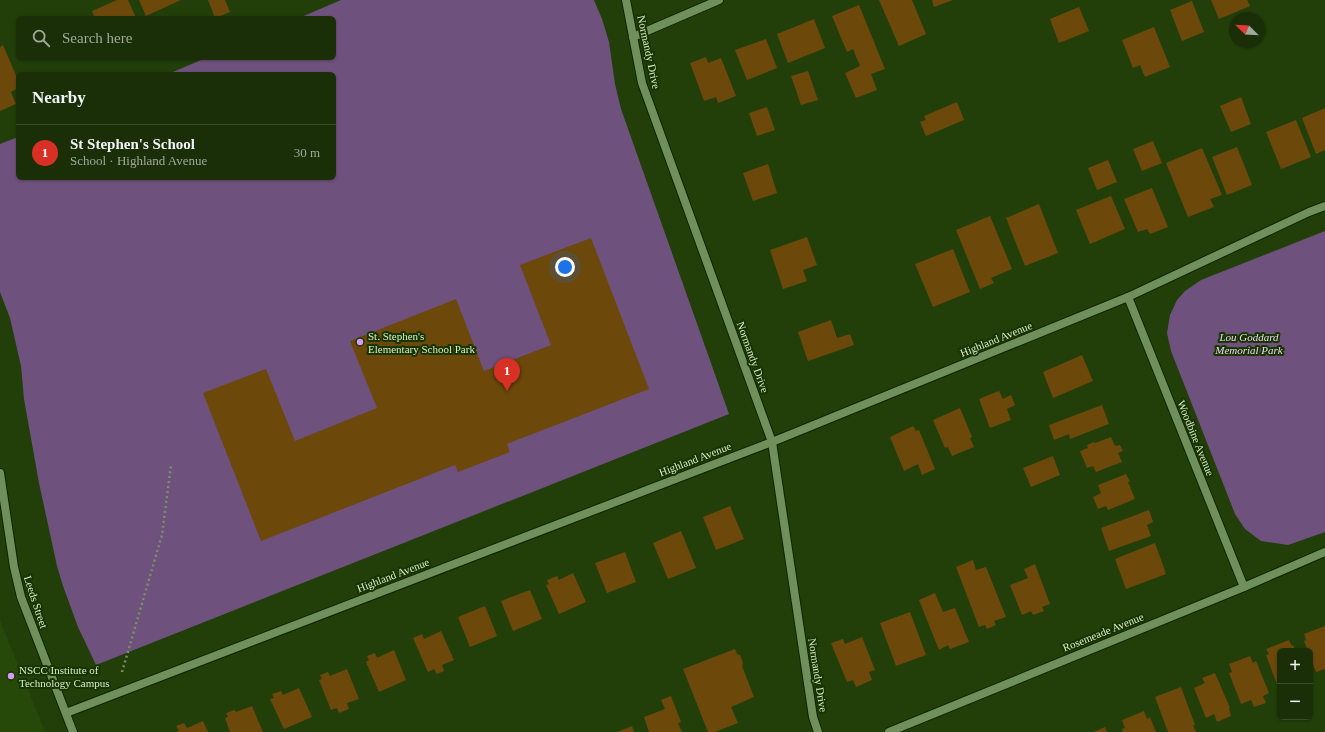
<!DOCTYPE html>
<html lang="en">
<head>
<meta charset="utf-8">
<style>
  :root { --surface:#1a2f08; --page:#233712; --text:#f1f3f6; --muted:#9fa99c; --line:#384a29; --accent:#d93025 }
  body { margin:0; font-family:Georgia,serif; background:var(--page); color:var(--text) }
  .controls { position:absolute; right:12px; bottom:12px; display:grid; overflow:hidden; border-radius:6px; box-shadow:0 1px 3px #0004 }
  .controls button { width:36px; height:36px; display:grid; place-items:center; padding:0; border:0; border-bottom:1px solid var(--line); background:var(--surface); color:var(--text); font:20px sans-serif }
  .compass { position:absolute; left:1229px; top:12px; width:36px; height:36px; border-radius:50%; background:var(--surface); box-shadow:0 1px 3px #0004; rotate:294deg }
  .you { position:absolute; left:565px; top:267px; width:14px; height:14px; margin:-10px; border:3px solid #fff; border-radius:50%; background:#1a73e8; box-shadow:0 0 0 6px #1a73e833 }
  .badge { display:grid; place-items:center; width:26px; height:26px; border-radius:50%; background:var(--accent); color:#fff; font-size:13px; font-weight:700 }
  .pin { position:absolute; translate:-50% -33px; filter:drop-shadow(0 1px 2px #0008) }
  .pin::after { content:''; position:absolute; top:21px; width:14px; height:12px; background:inherit; clip-path:polygon(0 0,100% 0,50% 100%) }
  .list { margin:0; padding:0; list-style:none }
  h2 { display:flex; justify-content:space-between; align-items:center; height:52px; margin:0; padding:0 16px; font-size:17px }
  h2 small { font-size:13px; font-weight:400; color:var(--muted) }
  .list li { display:grid; grid-template-columns:26px 1fr auto; gap:12px; align-items:center; box-sizing:border-box; height:56px; padding:0 16px; border-top:1px solid var(--line) }
  .list b { display:block; font-size:15px; white-space:nowrap }
  .list p { margin:0; font-size:13px; white-space:nowrap; color:var(--muted) }
  .list em { font-size:13px; font-style:normal; color:var(--muted) }
  .icon { flex:none; width:22px; height:22px; fill:none; stroke:currentColor; stroke-width:2; stroke-linecap:round; stroke-linejoin:round }
  .map { position:relative; flex:none; width:1325px; height:732px; overflow:hidden }
  .search { position:absolute; background:var(--surface); box-shadow:0 1px 3px #0004; left:16px; top:16px; width:320px; height:44px; display:flex; align-items:center; gap:10px; box-sizing:border-box; padding:0 14px; border-radius:6px; color:var(--muted); font-size:15px }
  .panel { position:absolute; background:var(--surface); box-shadow:0 1px 3px #0004; left:16px; top:72px; width:320px; height:108px; border-radius:6px }
  .map>svg:first-child { display:block }
</style>
</head>
<body>
<div class="map">
<svg width="1325" height="732" viewBox="0 0 1325 732">
  <rect width="100%" height="100%" fill="#223f0a"/>
  <!-- built -->
  <polygon fill="#264809" points="0,620 45,732 0,732"/>
  <!-- green -->
  <g fill="#6e517c">
    <polygon points="341,0 594,0 602,19 609,42 615,84 621,109 729,414 96,665 78,627 63,586 57,566 39,483 24,399 21,366 10,318 0,292 0,144 18,137 18,178 334,178 334,74 168,74 206,58 334,58 334,18 299,18"/>
    <polygon points="1325,231 1325,532 1288,545 1261,541 1245,529 1235,514 1171,351 1167,333 1170,315 1177,300 1185,291 1201,280"/>
  </g>
  <!-- building -->
  <g fill="#6c480b">
    <polygon points="117,0 128,0 136,18 95,18 92,11"/>
    <polygon points="139,0 181,0 146,16"/>
    <polygon points="208,0 225,0 230,12 215,18"/>
    <polygon points="879,0 912,0 926,34 899,46"/>
    <polygon points="932,0 953,0 934,7"/>
    <polygon points="1211,0 1247,0 1250,6 1219,19"/>
    <polygon points="1192,1 1204,32 1182,41 1170,10"/>
    <polygon points="859,5 885,69 871,74 877,90 856,98 845,73 860,66 853,49 847,52 832,16"/>
    <polygon points="1079,7 1089,31 1059,43 1050,19"/>
    <polygon points="814,19 825,48 788,63 777,34"/>
    <polygon points="1154,27 1170,67 1145,77 1140,65 1133,68 1122,40"/>
    <polygon points="766,39 777,68 747,80 735,50"/>
    <polygon points="3,45 18,80 18,88 11,92 16,104 0,111 0,47"/>
    <polygon points="706,57 708,63 721,58 736,96 718,103 716,97 704,101 690,63"/>
    <polygon points="808,71 818,100 801,105 791,76"/>
    <polygon points="1241,97 1251,124 1231,132 1220,106"/>
    <polygon points="957,102 964,120 926,136 920,122 926,120 924,116"/>
    <polygon points="767,107 775,130 757,136 749,113"/>
    <polygon points="1325,108 1325,150 1316,154 1302,118"/>
    <polygon points="1296,120 1311,157 1281,169 1266,132"/>
    <polygon points="1153,141 1162,163 1142,171 1133,149"/>
    <polygon points="1237,147 1252,185 1227,195 1212,157"/>
    <polygon points="1202,148 1222,195 1210,199 1214,207 1188,217 1166,163"/>
    <polygon points="1108,160 1117,182 1097,190 1088,168"/>
    <polygon points="768,164 777,193 753,201 743,173"/>
    <polygon points="1152,188 1168,227 1150,234 1147,229 1138,232 1124,199"/>
    <polygon points="1111,196 1125,229 1090,244 1076,210"/>
    <polygon points="1039,204 1058,253 1025,266 1006,218"/>
    <polygon points="990,216 1012,269 991,278 994,283 980,289 956,230"/>
    <polygon points="807,237 817,265 803,270 807,281 783,289 770,250"/>
    <polygon points="591,238 649,389 507,444 510,452 458,472 455,465 261,541 203,393 266,369 295,441 377,408 350,341 456,299 484,371 551,345 520,265"/>
    <polygon points="953,249 970,292 933,307 915,264"/>
    <polygon points="831,320 837,338 850,334 854,345 808,361 798,332"/>
    <polygon points="1082,355 1093,381 1053,398 1043,372"/>
    <polygon points="999,391 1003,399 1011,395 1015,405 1007,409 1011,420 990,428 979,399"/>
    <polygon points="1102,405 1109,424 1070,439 1069,434 1054,440 1049,425"/>
    <polygon points="960,408 972,437 970,438 974,447 952,456 948,447 945,448 933,420"/>
    <polygon points="913,426 916,431 919,430 935,469 922,475 918,464 904,471 890,437"/>
    <polygon points="1111,437 1115,446 1120,445 1123,451 1118,453 1122,462 1096,472 1093,466 1087,468 1080,451 1088,448 1087,445 1094,442 1095,443"/>
    <polygon points="1053,456 1060,475 1031,487 1023,468"/>
    <polygon points="1126,474 1130,482 1128,482 1135,499 1108,510 1106,506 1098,509 1093,497 1101,493 1098,485"/>
    <polygon points="730,506 744,539 716,550 703,517"/>
    <polygon points="1149,510 1153,522 1147,525 1151,536 1109,551 1101,528"/>
    <polygon points="681,531 696,568 668,579 653,543"/>
    <polygon points="1155,543 1166,574 1126,589 1115,559"/>
    <polygon points="625,552 636,582 607,593 595,563"/>
    <polygon points="973,560 976,570 986,567 1006,617 994,621 996,625 987,629 985,625 979,627 956,567"/>
    <polygon points="1035,564 1050,604 1042,607 1044,611 1033,615 1031,611 1022,615 1010,585 1028,578 1024,569"/>
    <polygon points="573,573 586,602 559,614 546,585 549,584 547,580 557,576 559,580"/>
    <polygon points="530,590 542,619 513,631 501,601"/>
    <polygon points="935,593 943,612 955,608 969,642 950,649 948,645 939,650 919,600"/>
    <polygon points="485,606 497,636 470,647 458,617"/>
    <polygon points="910,612 926,655 896,666 880,623"/>
    <polygon points="1325,626 1325,669 1316,672 1310,657 1310,651 1308,651 1304,641 1306,640 1304,634"/>
    <polygon points="441,631 454,660 442,665 444,671 437,674 434,669 428,672 413,638 422,634 424,639"/>
    <polygon points="862,637 875,670 869,672 872,680 856,687 853,680 847,682 831,643 843,639 845,644"/>
    <polygon points="1289,640 1292,646 1293,645 1296,651 1280,651 1280,686 1278,687 1266,655 1269,654 1266,649"/>
    <polygon points="735,649 737,654 740,655 743,663 742,666 754,697 731,707 738,723 715,732 708,732 683,669"/>
    <polygon points="394,650 406,680 379,692 366,662 369,660 367,656 375,653 377,658"/>
    <polygon points="1250,656 1253,663 1256,661 1269,693 1263,696 1266,703 1254,707 1251,700 1241,704 1229,673 1232,672 1229,664"/>
    <polygon points="347,669 359,699 347,703 349,709 339,713 337,708 331,710 319,680 322,679 320,675 328,672 330,676"/>
    <polygon points="1215,673 1230,708 1229,708 1231,716 1217,722 1214,714 1206,718 1194,688 1205,683 1202,678"/>
    <polygon points="1181,687 1195,725 1193,725 1196,732 1168,732 1155,697"/>
    <polygon points="299,688 312,717 284,729 270,699 274,698 272,694 281,691 283,695"/>
    <polygon points="671,696 681,722 678,723 682,732 649,732 644,717 665,709 661,700"/>
    <polygon points="252,706 263,732 230,732 225,718 228,717 226,713 235,710 236,712"/>
    <polygon points="1144,711 1147,719 1150,717 1156,732 1123,732 1122,729 1125,728 1122,720"/>
    <polygon points="203,721 208,732 176,732 179,731 176,726 184,723 187,728"/>
    <polygon points="632,726 634,732 617,732"/>
    <polygon points="1105,727 1107,732 1094,732"/>
  </g>
  <g fill="none" stroke-linecap="round" stroke-linejoin="round">
    <defs>
      <g id="street">
        <polyline points="626,0 642,83 772,442 813,717 818,732"/>
        <polyline points="633,37 719,0"/>
        <polyline points="1128,297 1244,587"/>
        <polyline points="0,473 14,567 21,597 73,732"/>
        <polyline points="66,713 772,442 1128,297 1309,212 1325,206"/>
        <polyline points="889,732 1244,587 1325,552"/>
      </g>
    </defs>
    <!-- street casing -->
    <use href="#street" stroke="#0e2400" stroke-width="10"/>
    <!-- path -->
    <polyline stroke="#799167" stroke-width="2.5" stroke-dasharray="2 3" stroke-linecap="butt" points="122,672 162,535 171,465"/>
    <!-- street -->
    <use href="#street" stroke="#6f905a" stroke-width="8"/>
  </g>
  <!-- markers -->
  <g fill="#d99af7" stroke="#183500" stroke-width="1.5">
    <circle cx="360" cy="342" r="4"/>
    <circle cx="11" cy="676" r="4"/>
  </g>
  <g text-anchor="middle" stroke-width="4" stroke-linejoin="round" paint-order="stroke">
    <!-- street labels -->
    <g font-size="11" fill="#d8eacd" stroke="#183500">
      <text transform="translate(649 52) rotate(78)" y="4">Normandy Drive</text>
      <text transform="translate(996 339) rotate(-22)" y="4">Highland Avenue</text>
      <text transform="translate(753 357) rotate(70)" y="4">Normandy Drive</text>
      <text transform="translate(1196 438) rotate(68)" y="4">Woodbine Avenue</text>
      <text transform="translate(695 459) rotate(-21)" y="4">Highland Avenue</text>
      <text transform="translate(393 575) rotate(-21)" y="4">Highland Avenue</text>
      <text transform="translate(36 602) rotate(72)" y="4">Leeds Street</text>
      <text transform="translate(1103 632) rotate(-22)" y="4">Rosemeade Avenue</text>
      <text transform="translate(818 675) rotate(81)" y="4">Normandy Drive</text>
    </g>
    <!-- poi labels -->
    <g font-size="11" fill="#d8eacd" stroke="#183500" text-anchor="start">
      <text x="368" y="340">St. Stephen's<tspan x="368" dy="13">Elementary School Park</tspan></text>
      <text x="19" y="674">NSCC Institute of<tspan x="19" dy="13">Technology Campus</tspan></text>
    </g>
    <!-- park labels -->
    <g font-size="11" font-style="italic" fill="#ebd7f5" stroke="#183500">
      <text x="1249" y="341">Lou Goddard<tspan x="1249" dy="13">Memorial Park</tspan></text>
    </g>
  </g>
</svg>
<div class="controls">
<button>+</button>
<button>−</button>
</div>
<svg class="compass" viewBox="-18 -18 36 36"><path d="M0-13l5 13h-10z" fill="#e53935"/><path d="M0 13l5-13h-10z" fill="#9fa99c"/></svg>
<div class="you"></div>
<div class="pin badge" style="left:507px;top:391px">1</div>
<div class="search"><svg class="icon" aria-label="search" viewBox="0 0 24 24"><circle cx="10" cy="10" r="6"/><path d="M15 15l6 6"/></svg>Search here</div>
<section class="panel">
<h2>Nearby<small></small></h2>
<ul class="list">
<li><span class="badge">1</span><div><b>St Stephen's School</b><p>School · Highland Avenue</p></div><em>30 m</em></li>
</ul>
</section>
</div>
</body>
</html>
